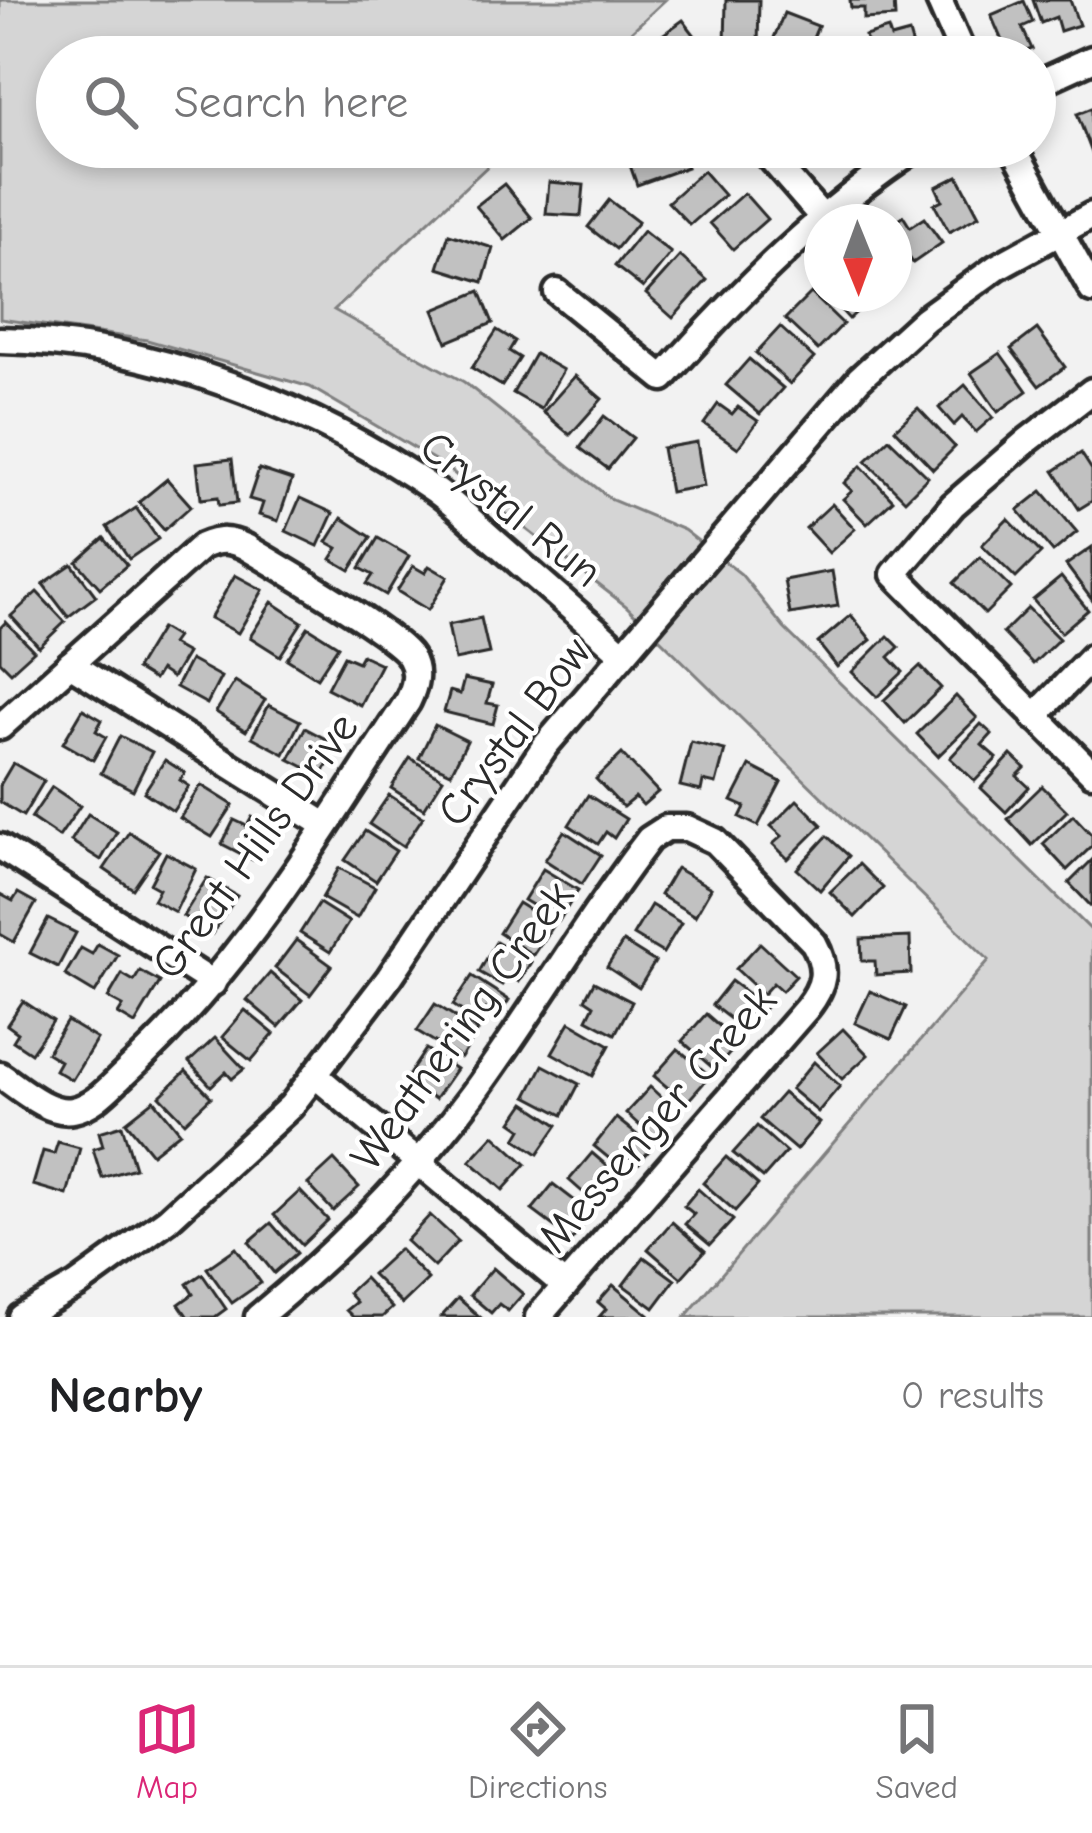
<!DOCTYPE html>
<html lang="en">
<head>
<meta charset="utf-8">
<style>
  :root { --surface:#fff; --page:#f6f6f6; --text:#202124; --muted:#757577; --line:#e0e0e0; --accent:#db2777 }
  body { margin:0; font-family:"Comic Neue",sans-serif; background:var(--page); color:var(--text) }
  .compass { position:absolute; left:804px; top:204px; width:108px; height:108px; border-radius:50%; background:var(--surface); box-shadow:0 6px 18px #0003; rotate:179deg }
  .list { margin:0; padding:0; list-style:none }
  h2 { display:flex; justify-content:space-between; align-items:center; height:156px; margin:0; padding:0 48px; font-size:51px }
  h2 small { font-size:39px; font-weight:400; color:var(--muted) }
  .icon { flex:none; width:66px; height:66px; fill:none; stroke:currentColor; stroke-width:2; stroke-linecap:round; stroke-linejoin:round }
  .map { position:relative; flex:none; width:1092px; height:1317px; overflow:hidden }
  .search { position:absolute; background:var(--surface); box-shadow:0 6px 18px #0003; left:36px; right:36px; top:36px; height:132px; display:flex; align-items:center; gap:30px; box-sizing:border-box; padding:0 42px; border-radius:66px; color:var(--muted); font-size:45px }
  .sheet { height:348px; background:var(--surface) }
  nav { display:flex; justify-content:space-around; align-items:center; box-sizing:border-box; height:168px; border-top:3px solid var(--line); background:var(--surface); font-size:33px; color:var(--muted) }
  nav a { display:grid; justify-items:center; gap:6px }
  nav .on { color:var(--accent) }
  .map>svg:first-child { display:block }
</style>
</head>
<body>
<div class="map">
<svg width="1092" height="1317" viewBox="0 0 1092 1317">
  <rect width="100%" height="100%" fill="#f2f2f2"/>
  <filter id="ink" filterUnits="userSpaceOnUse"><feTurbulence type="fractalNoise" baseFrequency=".00833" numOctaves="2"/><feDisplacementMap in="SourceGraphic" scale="24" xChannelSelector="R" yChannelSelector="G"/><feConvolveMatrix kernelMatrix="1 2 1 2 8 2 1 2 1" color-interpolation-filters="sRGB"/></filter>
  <g filter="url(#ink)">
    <!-- green -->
    <polygon fill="#d5d5d5" stroke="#808080" stroke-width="3" points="0,0 665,0 604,57 57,57 57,147 508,147 334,310 464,382 612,500 684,530 741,574 784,628 1092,931 1092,1317 685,1317 989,960 626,606 443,465 310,387 147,340 0,319"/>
    <!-- building -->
    <g fill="#c1c1c1" stroke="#2b2b2b" stroke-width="3">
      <polygon points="726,0 759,0 758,47 725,47"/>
      <polygon points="850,0 894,0 895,17 864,19 864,8 851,8"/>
      <polygon points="1033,0 1070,0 1079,25 1060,31 1056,17 1041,23"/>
      <polygon points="1024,1 1033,22 1022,27 1032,49 1009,57 991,15"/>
      <polygon points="784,13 818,26 805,57 782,57 769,50"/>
      <polygon points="683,20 710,55 708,57 667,57 654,41"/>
      <polygon points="888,29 891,38 909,33 916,57 871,57 865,36"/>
      <polygon points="1092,108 1092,153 1077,114"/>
      <polygon points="644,147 679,147 687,167 637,185 626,154"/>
      <polygon points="821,147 856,147 835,164"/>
      <polygon points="703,171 724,195 690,225 668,202"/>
      <polygon points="958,176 979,216 949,232 934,204 942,200 936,187"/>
      <polygon points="549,182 584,185 581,216 546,214"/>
      <polygon points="504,184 532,218 505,240 476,206"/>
      <polygon points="744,193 767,219 733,249 710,223"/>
      <polygon points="609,200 638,222 616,249 588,227"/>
      <polygon points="903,216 910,227 924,218 942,243 913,263 894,235 894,223"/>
      <polygon points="643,231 671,253 643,288 615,266"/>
      <polygon points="449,234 493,248 483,282 438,268"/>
      <polygon points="680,256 707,280 673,318 646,294"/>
      <polygon points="480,291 493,323 447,342 434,310"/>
      <polygon points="811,293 843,324 818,350 785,319"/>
      <polygon points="826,294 874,294 875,295 849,319"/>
      <polygon points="780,327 814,358 790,384 756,353"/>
      <polygon points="1037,329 1065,367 1039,386 1011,349"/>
      <polygon points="497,330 515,341 509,351 520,358 502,386 472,368"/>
      <polygon points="1000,353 1027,391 998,412 971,373"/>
      <polygon points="535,354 563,370 541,409 513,393"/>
      <polygon points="749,359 783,388 760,414 726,385"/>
      <polygon points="575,376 602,399 570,435 543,412"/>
      <polygon points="965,385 993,417 976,432 962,417 954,425 939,408"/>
      <polygon points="718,404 732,414 738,407 758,421 738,448 704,424"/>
      <polygon points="918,408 955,447 933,469 895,429"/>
      <polygon points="604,416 633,438 608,469 580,448"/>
      <polygon points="889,439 928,477 905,500 866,461"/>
      <polygon points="697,442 704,486 670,492 662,448"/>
      <polygon points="1081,453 1092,470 1092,501 1079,509 1054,471"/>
      <polygon points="232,459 237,503 219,505 218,497 201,499 197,463"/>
      <polygon points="861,466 893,500 867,524 843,499 852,491 844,483"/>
      <polygon points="259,469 292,480 278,521 259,515 263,503 249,499"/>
      <polygon points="167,479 191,506 164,530 139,502"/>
      <polygon points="1042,491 1077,532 1053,552 1018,510"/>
      <polygon points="300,498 333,513 318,546 286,531"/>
      <polygon points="832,504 855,529 829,553 806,528"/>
      <polygon points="136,508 158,539 129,559 107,527"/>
      <polygon points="342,518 371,537 350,570 331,559 338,548 327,542"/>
      <polygon points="1008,519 1041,553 1016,578 982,545"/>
      <polygon points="104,538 127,565 100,588 77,562"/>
      <polygon points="378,538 409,556 386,595 367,584 373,575 360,568"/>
      <polygon points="1092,547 1092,600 1066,565"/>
      <polygon points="980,557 1011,588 985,614 954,583"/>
      <polygon points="72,564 96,596 68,617 43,584"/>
      <polygon points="413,566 425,573 429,566 448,577 428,610 397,591"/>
      <polygon points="832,571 838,606 790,614 784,580"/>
      <polygon points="235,575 263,590 238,633 210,618"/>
      <polygon points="1061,577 1088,610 1061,633 1033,600"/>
      <polygon points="37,592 65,622 39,647 11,616"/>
      <polygon points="272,602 302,622 280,656 250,637"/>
      <polygon points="1028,608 1059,639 1033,664 1003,633"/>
      <polygon points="851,615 871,640 837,667 818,643"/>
      <polygon points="481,618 489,653 455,660 448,625"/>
      <polygon points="6,622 34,651 11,672 0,661 0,628"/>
      <polygon points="308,627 338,646 317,678 287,659"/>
      <polygon points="161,628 176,637 171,644 187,653 172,678 160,670 154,680 136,669"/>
      <polygon points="888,636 899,647 889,657 903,672 877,697 852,672"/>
      <polygon points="362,655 381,664 360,705 327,688 344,656 358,662"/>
      <polygon points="190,660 221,677 207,704 176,687"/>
      <polygon points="920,666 941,688 905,723 884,700"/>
      <polygon points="464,679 492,685 487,703 498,705 493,724 444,712 450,691 460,694"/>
      <polygon points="235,681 265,700 246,731 216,712"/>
      <polygon points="956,696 977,718 938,756 917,734"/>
      <polygon points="269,705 300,721 284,754 252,737"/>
      <polygon points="83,709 102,720 96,731 106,737 93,760 63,743"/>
      <polygon points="981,724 992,734 982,745 997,758 975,781 950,758"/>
      <polygon points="435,725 467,741 451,773 419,758"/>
      <polygon points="305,728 337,745 322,776 289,759"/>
      <polygon points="120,736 152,752 133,790 101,773"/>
      <polygon points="691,742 725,750 716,784 703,781 701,791 680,786"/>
      <polygon points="622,754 658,792 643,805 635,797 623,807 596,779"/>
      <polygon points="1011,755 1025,768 1017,776 1029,787 1006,812 981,788"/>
      <polygon points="410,758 443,779 424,809 391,788"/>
      <polygon points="165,760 185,773 180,780 189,786 173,811 144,792"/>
      <polygon points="13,763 44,781 23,816 0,802 0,785"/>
      <polygon points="750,766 781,782 758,826 740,817 745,807 732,801"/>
      <polygon points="201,785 233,805 212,837 180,818"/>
      <polygon points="1042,786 1067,811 1032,845 1008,819"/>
      <polygon points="52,787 80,806 59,837 31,818"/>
      <polygon points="389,795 423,817 403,847 369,824"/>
      <polygon points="588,795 626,819 614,838 606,832 598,844 569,825"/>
      <polygon points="797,800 822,825 788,859 773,844 782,836 771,826"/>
      <polygon points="88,814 117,832 101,860 71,841"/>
      <polygon points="1073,815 1092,835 1092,846 1067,870 1043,844"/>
      <polygon points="252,817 271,826 253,860 222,844 234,820 247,826"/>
      <polygon points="365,831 396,851 376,881 345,860"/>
      <polygon points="564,831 601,855 582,884 545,860"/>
      <polygon points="129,832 159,851 133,889 104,869"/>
      <polygon points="827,836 849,856 820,890 797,869"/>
      <polygon points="166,853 196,869 175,912 153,900 159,889 150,884"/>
      <polygon points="1092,860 1092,905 1091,906 1069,883"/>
      <polygon points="859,864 883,888 855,917 830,892"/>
      <polygon points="339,868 375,887 357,918 322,898"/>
      <polygon points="676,868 711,888 695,916 660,895"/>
      <polygon points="543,869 578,890 559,921 524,900"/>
      <polygon points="207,878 237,896 212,934 183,916"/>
      <polygon points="18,893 36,903 14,942 0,934 0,894 13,901"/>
      <polygon points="319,903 349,922 330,952 300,933"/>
      <polygon points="518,903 553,925 533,955 499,933"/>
      <polygon points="651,905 681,923 663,953 633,935"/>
      <polygon points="48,919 76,933 58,967 30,953"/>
      <polygon points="910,937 911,973 876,975 875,961 862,961 861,939"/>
      <polygon points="296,940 332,966 310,995 275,968"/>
      <polygon points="496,942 531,962 519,982 508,975 502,985 479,972"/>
      <polygon points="623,942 655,962 639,988 607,967"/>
      <polygon points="760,943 796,976 782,991 773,983 763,994 736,969"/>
      <polygon points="98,944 118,955 95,993 65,975 81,948 92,954"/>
      <polygon points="140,971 160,982 135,1024 118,1014 123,1006 108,998 122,974 134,981"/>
      <polygon points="270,973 302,1000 279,1027 247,1000"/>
      <polygon points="472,976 509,1000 498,1017 486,1009 478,1022 453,1005"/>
      <polygon points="731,981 766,1007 747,1032 712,1005"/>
      <polygon points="594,982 632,1002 615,1034 587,1019 594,1005 585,999"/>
      <polygon points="870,991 906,1007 891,1039 855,1023"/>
      <polygon points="23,1001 53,1021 31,1053 13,1041 18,1033 7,1025"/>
      <polygon points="435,1004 478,1031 461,1058 417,1031"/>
      <polygon points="245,1010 274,1034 251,1061 222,1037"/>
      <polygon points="706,1014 739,1043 715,1070 682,1041"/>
      <polygon points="67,1021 97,1039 72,1080 55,1070 60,1061 47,1053"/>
      <polygon points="570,1022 610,1045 593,1076 552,1053"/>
      <polygon points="843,1029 868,1055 842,1079 817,1053"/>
      <polygon points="215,1038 244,1069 232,1079 226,1072 211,1086 189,1062"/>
      <polygon points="426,1049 456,1069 435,1099 406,1079"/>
      <polygon points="678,1049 710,1076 686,1103 654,1076"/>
      <polygon points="814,1062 840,1086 818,1112 791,1089"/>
      <polygon points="543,1065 579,1084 563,1115 527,1096"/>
      <polygon points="186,1071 211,1097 185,1122 160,1096"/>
      <polygon points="650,1087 677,1112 653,1138 626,1113"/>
      <polygon points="783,1093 819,1123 796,1150 760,1119"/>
      <polygon points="154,1100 180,1132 152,1154 126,1122"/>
      <polygon points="525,1103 558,1125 538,1154 516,1139 522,1129 512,1122"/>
      <polygon points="616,1118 652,1147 639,1163 632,1157 622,1169 594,1146"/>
      <polygon points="122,1125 135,1168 102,1178 93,1149 103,1146 99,1132"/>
      <polygon points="757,1126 786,1152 763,1178 733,1153"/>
      <polygon points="494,1135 526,1164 503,1190 470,1161"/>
      <polygon points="58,1142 80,1148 67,1195 33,1185 43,1151 54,1154"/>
      <polygon points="592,1153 620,1177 596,1204 569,1180"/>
      <polygon points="726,1157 758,1185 735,1211 703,1183"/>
      <polygon points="334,1160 359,1187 333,1211 308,1184"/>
      <polygon points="553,1184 583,1207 575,1218 584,1224 572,1240 532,1210"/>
      <polygon points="698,1189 733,1220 710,1245 685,1224 694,1214 684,1206"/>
      <polygon points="300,1191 328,1220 302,1245 274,1215"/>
      <polygon points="430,1215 458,1241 434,1267 406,1241"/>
      <polygon points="672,1222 705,1251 681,1278 648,1249"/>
      <polygon points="271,1223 297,1253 274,1273 249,1242"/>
      <polygon points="236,1248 261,1283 232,1303 207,1268"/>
      <polygon points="399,1249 428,1279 402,1304 372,1274"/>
      <polygon points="644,1257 675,1280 654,1308 623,1285"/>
      <polygon points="493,1268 523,1294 508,1311 499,1304 491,1313 470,1295"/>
      <polygon points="202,1274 226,1309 215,1317 188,1317 179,1304 193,1294 187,1284"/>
      <polygon points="364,1278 392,1308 382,1317 353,1317 346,1310 356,1302 348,1293"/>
      <polygon points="613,1285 649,1315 647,1317 599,1317 606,1309 598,1302"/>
      <polygon points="458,1298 480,1317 441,1317"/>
    </g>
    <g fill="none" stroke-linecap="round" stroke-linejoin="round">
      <defs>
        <g id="minor">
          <polyline points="939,0 964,57"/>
          <polyline points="1035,85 1092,59"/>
          <polyline points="761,147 822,217"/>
          <polyline points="1013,147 1092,290"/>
          <path d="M557,292L663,378C740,292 821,210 918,147"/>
          <path d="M0,340C151,342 313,406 436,491C458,507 478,527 499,545C540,581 582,617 623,654"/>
          <polyline points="1092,391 1027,441 953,505 894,574 1092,773"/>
          <polyline points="70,664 325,825"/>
          <polyline points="1034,717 1092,657"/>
          <path d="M0,727L202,546C219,539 229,539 246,547C277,566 396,634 410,657C419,672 415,686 408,701C321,832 242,968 124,1074C109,1088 94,1106 73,1110C49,1115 19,1088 0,1075"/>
          <polyline points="0,847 213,983"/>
          <polyline points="316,1076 565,1286"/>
          <polyline points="21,1317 77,1285 167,1220 291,1106 389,978 545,746 859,379 925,319 997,267 1092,215"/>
          <path d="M258,1317C339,1250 410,1179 473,1094C534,1011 586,921 649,839L666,828H687L715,841L814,943C828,969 825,985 807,1008L538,1317"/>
        </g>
      </defs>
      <!-- minor casing -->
      <use href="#minor" stroke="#2b2b2b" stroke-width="33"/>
      <!-- minor -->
      <use href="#minor" stroke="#fff" stroke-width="24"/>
    </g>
  </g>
  <g text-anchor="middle" stroke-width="9" stroke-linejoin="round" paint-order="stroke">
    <!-- street labels -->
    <g font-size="45" fill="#2b2b2b" stroke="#fff">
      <text transform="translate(512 508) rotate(39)" y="16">Crystal Run</text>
      <text transform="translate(513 731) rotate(-53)" y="16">Crystal Bow</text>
      <text transform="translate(254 845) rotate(-54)" y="16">Great Hills Drive</text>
      <text transform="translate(461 1025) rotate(-54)" y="16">Weathering Creek</text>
      <text transform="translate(656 1118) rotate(-49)" y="16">Messenger Creek</text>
    </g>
  </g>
</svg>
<svg class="compass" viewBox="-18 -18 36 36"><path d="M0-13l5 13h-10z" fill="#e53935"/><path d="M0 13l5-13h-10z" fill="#757577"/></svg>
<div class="search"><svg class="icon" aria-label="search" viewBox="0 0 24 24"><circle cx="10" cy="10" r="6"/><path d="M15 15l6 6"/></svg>Search here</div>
</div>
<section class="sheet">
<h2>Nearby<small>0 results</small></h2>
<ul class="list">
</ul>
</section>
<nav>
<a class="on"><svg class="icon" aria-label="map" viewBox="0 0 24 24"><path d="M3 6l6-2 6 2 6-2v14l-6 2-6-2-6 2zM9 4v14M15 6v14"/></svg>Map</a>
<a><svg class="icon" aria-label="directions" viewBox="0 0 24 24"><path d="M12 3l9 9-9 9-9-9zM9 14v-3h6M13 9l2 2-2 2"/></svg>Directions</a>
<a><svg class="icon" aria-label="saved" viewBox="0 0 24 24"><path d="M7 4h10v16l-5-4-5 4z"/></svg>Saved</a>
</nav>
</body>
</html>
